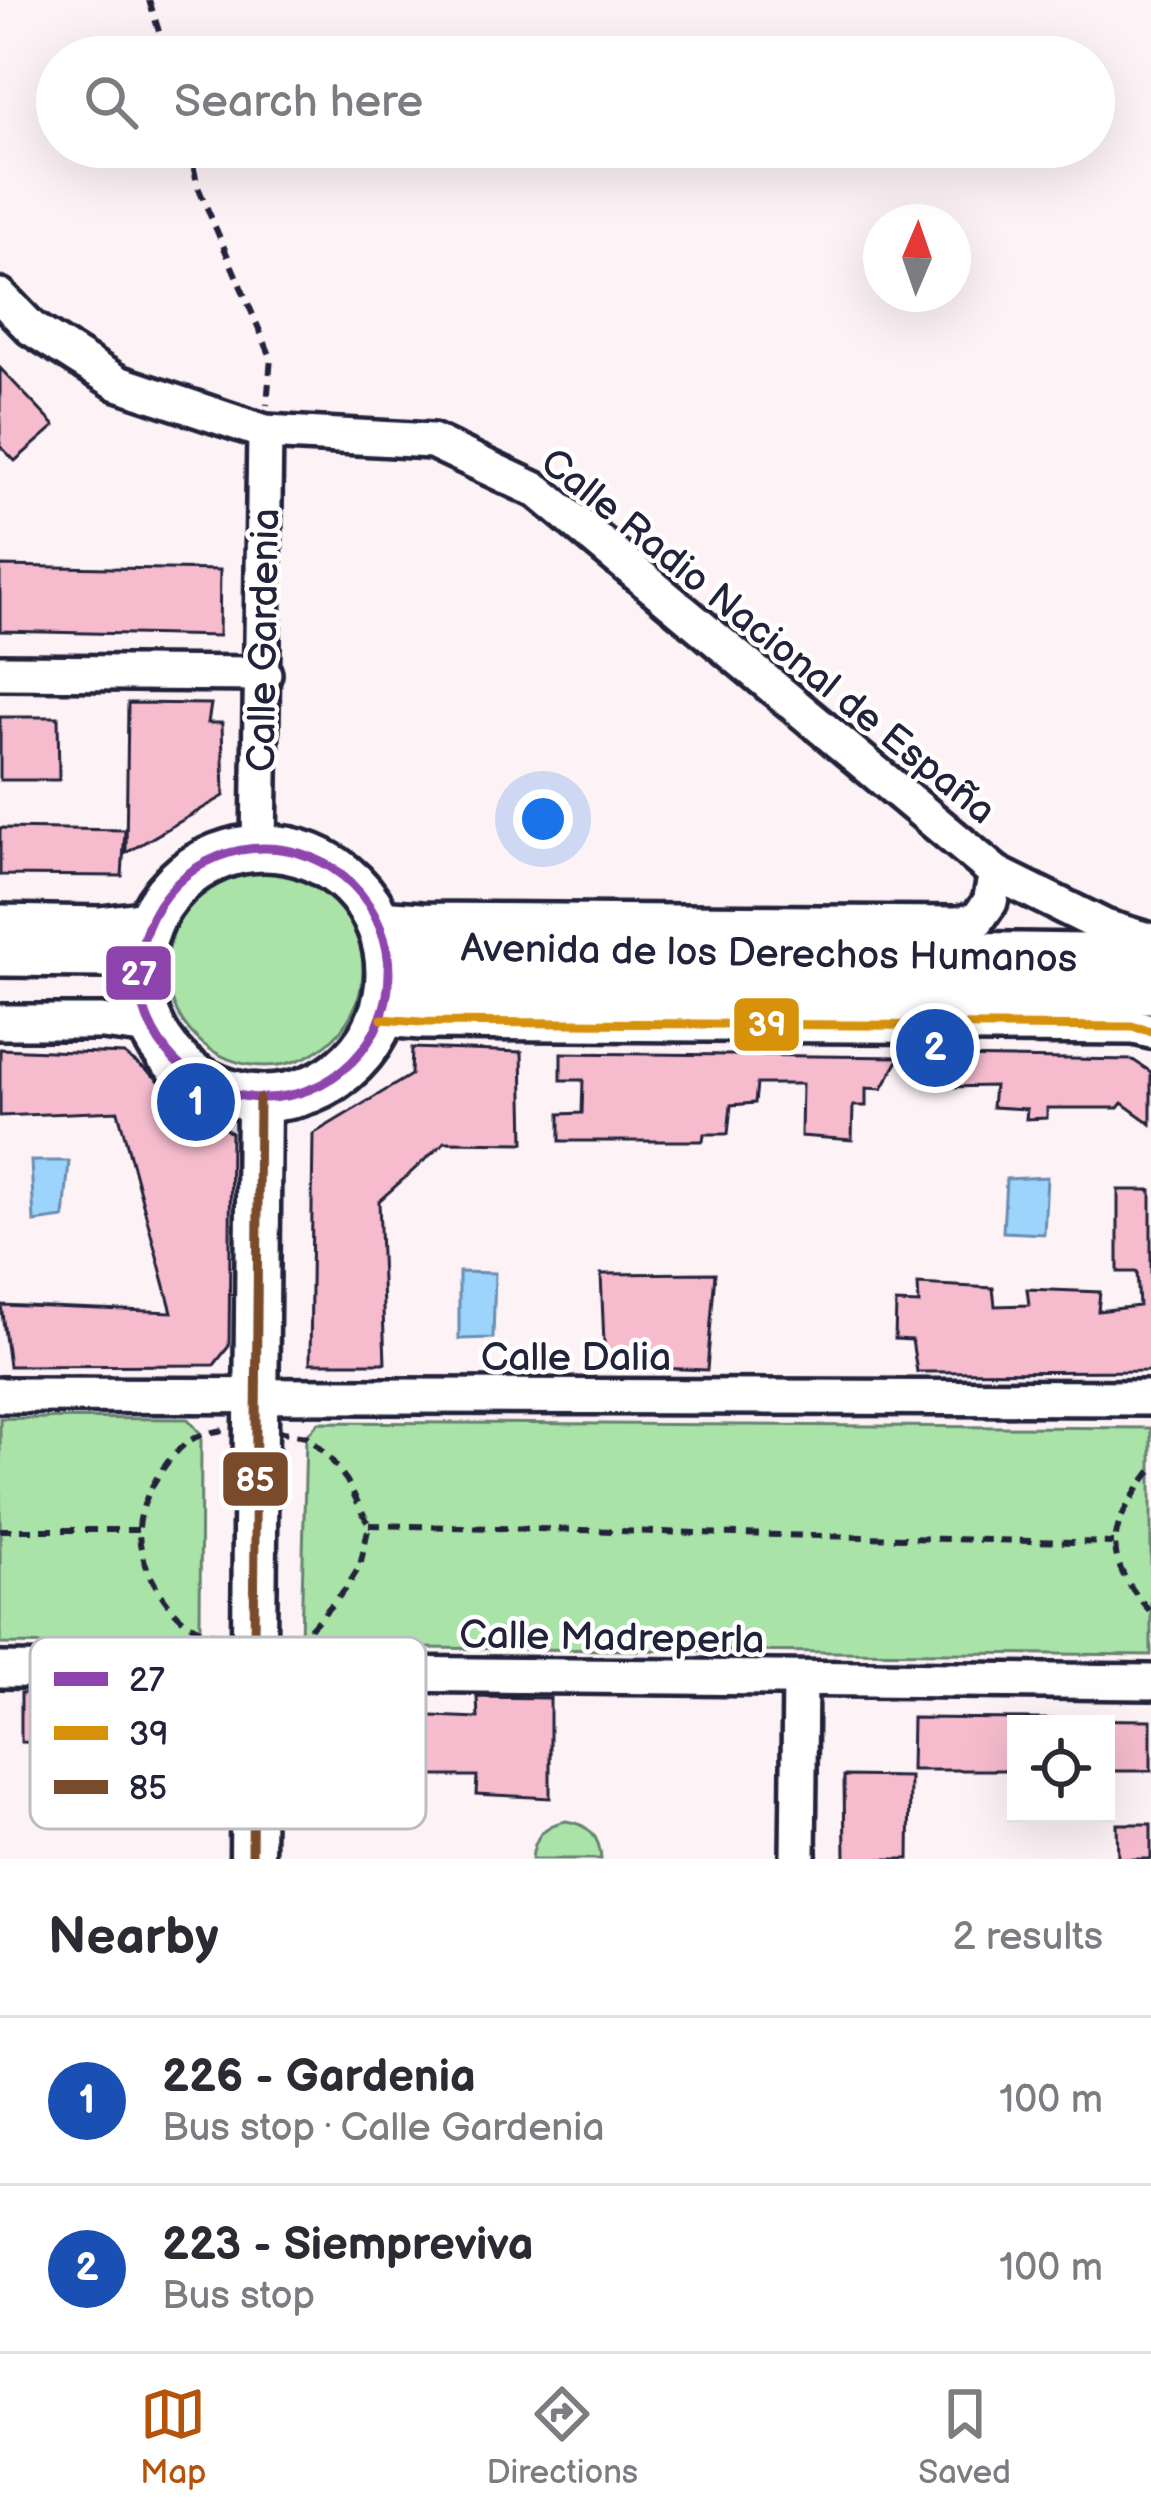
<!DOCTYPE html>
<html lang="en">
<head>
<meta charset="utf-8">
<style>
  :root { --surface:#fff; --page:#f7f7f7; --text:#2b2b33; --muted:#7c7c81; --line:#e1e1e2; --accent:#b45309 }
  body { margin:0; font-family:"Balsamiq Sans",sans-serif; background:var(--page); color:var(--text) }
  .controls { position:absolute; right:36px; bottom:36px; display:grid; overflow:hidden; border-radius:0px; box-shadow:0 12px 48px #0002 }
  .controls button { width:108px; height:108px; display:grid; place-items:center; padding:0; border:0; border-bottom:3px solid var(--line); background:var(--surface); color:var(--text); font:60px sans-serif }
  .compass { position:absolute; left:863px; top:204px; width:108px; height:108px; border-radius:50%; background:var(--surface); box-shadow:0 12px 48px #0002; rotate:2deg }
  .you { position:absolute; left:543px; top:819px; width:42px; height:42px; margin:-30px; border:9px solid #fff; border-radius:50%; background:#1a73e8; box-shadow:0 0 0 18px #1a73e833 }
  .badge { display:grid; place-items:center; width:78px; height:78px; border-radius:50%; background:var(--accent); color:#fff; font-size:39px; font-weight:700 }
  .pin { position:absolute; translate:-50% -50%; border:6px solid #fff; box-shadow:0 3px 12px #0006 }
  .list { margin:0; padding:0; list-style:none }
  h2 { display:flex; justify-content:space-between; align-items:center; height:156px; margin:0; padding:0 48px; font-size:51px }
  h2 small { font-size:39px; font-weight:400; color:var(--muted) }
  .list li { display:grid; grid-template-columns:78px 1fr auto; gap:36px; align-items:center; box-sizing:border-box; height:168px; padding:0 48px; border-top:3px solid var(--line) }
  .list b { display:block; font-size:45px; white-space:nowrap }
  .list p { margin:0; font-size:39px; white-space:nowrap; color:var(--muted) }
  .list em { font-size:39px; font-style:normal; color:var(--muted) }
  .icon { flex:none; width:66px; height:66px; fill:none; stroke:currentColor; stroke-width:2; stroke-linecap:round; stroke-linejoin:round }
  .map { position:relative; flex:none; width:1151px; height:1859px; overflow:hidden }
  .search { position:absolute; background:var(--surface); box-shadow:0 12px 48px #0002; left:36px; right:36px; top:36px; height:132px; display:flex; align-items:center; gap:30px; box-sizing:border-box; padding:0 42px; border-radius:66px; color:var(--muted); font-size:45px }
  .sheet { height:492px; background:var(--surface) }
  nav { display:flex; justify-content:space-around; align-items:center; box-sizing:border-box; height:168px; border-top:3px solid var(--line); background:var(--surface); font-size:33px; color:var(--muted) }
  nav a { display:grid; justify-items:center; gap:6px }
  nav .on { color:var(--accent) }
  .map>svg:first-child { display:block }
</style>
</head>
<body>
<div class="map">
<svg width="1151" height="1859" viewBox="0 0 1151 1859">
  <rect width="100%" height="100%" fill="#fdf2f5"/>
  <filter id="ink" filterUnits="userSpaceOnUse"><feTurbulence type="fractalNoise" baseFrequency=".00833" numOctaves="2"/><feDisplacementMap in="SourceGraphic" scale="24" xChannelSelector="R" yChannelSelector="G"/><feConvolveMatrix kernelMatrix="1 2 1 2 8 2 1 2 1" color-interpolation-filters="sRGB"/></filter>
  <g filter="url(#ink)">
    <!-- green -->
    <g fill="#aae3a7" stroke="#668271" stroke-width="3">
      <circle cx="265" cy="968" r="98"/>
      <polygon points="0,1418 188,1419 201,1434 200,1630 184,1646 0,1644"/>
      <polygon points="319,1422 1151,1428 1151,1655 315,1647 301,1639 306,1436"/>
      <path d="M566,1821C588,1824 600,1836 601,1859H532C534,1837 544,1825 566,1821Z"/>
    </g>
    <!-- water -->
    <g fill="#9cd4fc" stroke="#6b8daf" stroke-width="3">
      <polygon points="69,1161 64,1218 34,1222 31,1161"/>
      <polygon points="1047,1177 1044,1234 1003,1232 1006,1179"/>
      <polygon points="459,1272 495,1273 493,1338 459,1339"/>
    </g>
    <!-- building -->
    <g fill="#f6bcce" stroke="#22223b" stroke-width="3">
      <polygon points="0,368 55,426 15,461 0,446"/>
      <polygon points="0,566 220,570 219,636 0,631"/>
      <polygon points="128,703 211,704 208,723 222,723 224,796 126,853"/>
      <polygon points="0,717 58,717 59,780 0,780"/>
      <polygon points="0,828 125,830 122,876 0,875"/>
      <polygon points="412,1048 522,1052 524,1143 445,1142 379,1201 385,1363 310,1363 313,1134 411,1075"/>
      <polygon points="0,1049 124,1054 231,1133 229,1346 214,1365 9,1366 1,1305 172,1312 118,1111 0,1116"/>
      <polygon points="561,1053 900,1057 882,1089 866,1088 866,1106 853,1106 852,1140 801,1136 802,1084 757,1084 755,1103 731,1105 728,1134 704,1134 703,1141 560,1141 560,1114 582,1113 583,1080 561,1080"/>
      <polygon points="945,1057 1133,1060 1151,1072 1151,1124 1122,1103 1118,1108 1047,1108 1047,1118 1026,1119 1027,1109 992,1107 994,1086 945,1087"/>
      <polygon points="1118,1190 1151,1190 1151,1371 917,1372 912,1340 895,1339 896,1303 919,1304 918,1284 993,1288 995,1306 1029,1305 1027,1289 1100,1292 1098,1311 1139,1306 1137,1272 1118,1272"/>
      <polygon points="715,1273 707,1370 605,1366 601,1274"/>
      <polygon points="21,1693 174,1693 174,1705 197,1707 198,1721 218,1722 214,1818 62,1814 63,1764 169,1767 166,1746 21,1742"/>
      <polygon points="313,1693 383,1694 385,1714 478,1718 477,1697 550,1698 550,1798 476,1794 477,1776 378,1776 377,1801 408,1804 408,1819 301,1817 300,1704"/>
      <polygon points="912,1718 1151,1720 1151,1771 1106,1771 1106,1724 1016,1724 1016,1770 911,1770"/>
      <polygon points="844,1776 910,1777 909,1859 845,1859"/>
      <polygon points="1117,1824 1151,1824 1151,1859 1118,1859"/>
    </g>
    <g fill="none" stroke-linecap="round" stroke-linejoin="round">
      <defs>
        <g id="minor">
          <polyline points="0,296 31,328 118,383 265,432 432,441 538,491 996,873 1105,927 1151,941"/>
          <polyline points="0,672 264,674"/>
          <polyline points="259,847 265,432"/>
          <polyline points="377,917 422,920 957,924 977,920 990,902 996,873"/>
          <polyline points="0,922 101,924 150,918"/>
          <polyline points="382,1019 421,1022 1134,1027 1151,1031"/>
          <polyline points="0,1022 102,1022 150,1028"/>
          <polyline points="0,1395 1151,1398"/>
          <polyline points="0,1670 1151,1682"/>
          <polyline points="798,1859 800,1680"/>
        </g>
        <polyline id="tertiary" points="252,1859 259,1099"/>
        <g id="secondary">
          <circle cx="264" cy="973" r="125"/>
          <polyline points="387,944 422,947 1151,958"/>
          <polyline points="0,953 105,954 141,946"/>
          <polyline points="390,981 420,985 1151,990"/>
        </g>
      </defs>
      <!-- minor casing -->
      <use href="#minor" stroke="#22223b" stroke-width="42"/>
      <!-- tertiary casing -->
      <use href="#tertiary" stroke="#22223b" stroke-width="51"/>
      <!-- secondary casing -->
      <use href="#secondary" stroke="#22223b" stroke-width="54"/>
      <!-- path -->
      <g stroke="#22223b" stroke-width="6" stroke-dasharray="12 9" stroke-linecap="butt">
        <polyline points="149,0 167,57"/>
        <polyline points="189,147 198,187 271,357 267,405"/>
        <path d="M255,1427L306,1436L327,1454L347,1481L369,1525L360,1566L345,1590L301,1639C277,1637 221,1638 200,1630C168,1617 139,1565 139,1532C138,1503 163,1462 185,1444C203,1429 232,1430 255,1427Z"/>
        <path d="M1151,1471C1107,1529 1100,1556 1151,1612"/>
        <polyline points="369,1525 1113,1543"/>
        <polyline points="0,1530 138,1530"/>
      </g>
      <!-- minor -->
      <use href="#minor" stroke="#fff" stroke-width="33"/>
      <!-- tertiary -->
      <use href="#tertiary" stroke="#fff" stroke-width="42"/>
      <!-- secondary -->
      <use href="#secondary" stroke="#fff" stroke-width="45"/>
      <defs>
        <circle id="bus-1" cx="264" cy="973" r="125"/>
        <polyline id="bus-2" points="382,1019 421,1022 1134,1027 1151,1031"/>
        <polyline id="bus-3" points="252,1859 259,1099"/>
      </defs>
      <!-- bus-1 casing -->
      <use href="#bus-1" stroke="#fff" stroke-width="18"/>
      <!-- bus-2 casing -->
      <use href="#bus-2" stroke="#fff" stroke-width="18"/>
      <!-- bus-3 casing -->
      <use href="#bus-3" stroke="#fff" stroke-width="18"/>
      <!-- bus-1 -->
      <use href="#bus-1" stroke="#8e44ad" stroke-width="9"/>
      <!-- bus-2 -->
      <use href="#bus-2" stroke="#d79209" stroke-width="9"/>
      <!-- bus-3 -->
      <use href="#bus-3" stroke="#7a4b2a" stroke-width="9"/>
    </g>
  </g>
  <g text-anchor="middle" stroke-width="9" stroke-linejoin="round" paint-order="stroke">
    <!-- street labels -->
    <g font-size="39" fill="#22223b" stroke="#fff">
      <text transform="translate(769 635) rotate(39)" y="14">Calle Radio Nacional de España</text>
      <text transform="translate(262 640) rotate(-89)" y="14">Calle Gardenia</text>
      <text transform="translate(769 952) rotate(1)" y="14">Avenida de los Derechos Humanos</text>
      <text x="576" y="1370">Calle Dalia</text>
      <text transform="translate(612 1636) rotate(1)" y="14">Calle Madreperla</text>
    </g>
  </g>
  <!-- legend -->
  <rect x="30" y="1637" width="396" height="192" rx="18" fill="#fff" stroke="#bdbdc4" stroke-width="3"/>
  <rect x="54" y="1672" width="54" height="14" fill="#8e44ad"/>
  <rect x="54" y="1726" width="54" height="14" fill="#d79209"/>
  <rect x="54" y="1780" width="54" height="14" fill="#7a4b2a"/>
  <g font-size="33" fill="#22223b">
    <text x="129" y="1691">27</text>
    <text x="129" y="1745">39</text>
    <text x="129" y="1799">85</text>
  </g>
  <g stroke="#fff" stroke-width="4.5">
    <rect x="104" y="944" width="69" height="58" rx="12" fill="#8e44ad"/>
    <rect x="732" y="996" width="69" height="57" rx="12" fill="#d79209"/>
    <rect x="221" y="1450" width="69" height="58" rx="12" fill="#7a4b2a"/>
  </g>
  <g font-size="33" text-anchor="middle" font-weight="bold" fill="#fff">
    <text x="139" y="985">27</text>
    <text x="767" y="1036">39</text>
    <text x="255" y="1491">85</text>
  </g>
</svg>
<div class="controls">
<button><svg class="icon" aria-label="locate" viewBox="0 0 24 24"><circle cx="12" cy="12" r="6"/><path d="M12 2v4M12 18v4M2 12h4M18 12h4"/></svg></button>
</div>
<svg class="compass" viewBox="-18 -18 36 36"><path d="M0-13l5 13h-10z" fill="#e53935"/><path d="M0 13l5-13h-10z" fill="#7c7c81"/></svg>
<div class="you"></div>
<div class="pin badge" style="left:196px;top:1102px;background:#1a4fb4">1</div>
<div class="pin badge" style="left:935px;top:1048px;background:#1a4fb4">2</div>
<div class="search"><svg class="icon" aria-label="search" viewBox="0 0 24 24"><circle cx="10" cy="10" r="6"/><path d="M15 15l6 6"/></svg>Search here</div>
</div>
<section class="sheet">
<h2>Nearby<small>2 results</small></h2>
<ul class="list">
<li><span class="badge" style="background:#1a4fb4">1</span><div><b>226 - Gardenia</b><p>Bus stop · Calle Gardenia</p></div><em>100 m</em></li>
<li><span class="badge" style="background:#1a4fb4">2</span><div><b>223 - Siempreviva</b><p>Bus stop</p></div><em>100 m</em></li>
</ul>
</section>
<nav>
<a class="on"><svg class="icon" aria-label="map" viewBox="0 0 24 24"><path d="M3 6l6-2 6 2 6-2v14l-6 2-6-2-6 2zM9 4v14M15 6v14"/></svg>Map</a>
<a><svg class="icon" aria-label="directions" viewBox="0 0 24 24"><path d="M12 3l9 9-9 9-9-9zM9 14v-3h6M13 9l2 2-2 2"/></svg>Directions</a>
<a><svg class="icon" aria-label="saved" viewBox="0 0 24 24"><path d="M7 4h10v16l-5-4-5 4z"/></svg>Saved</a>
</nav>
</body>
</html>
